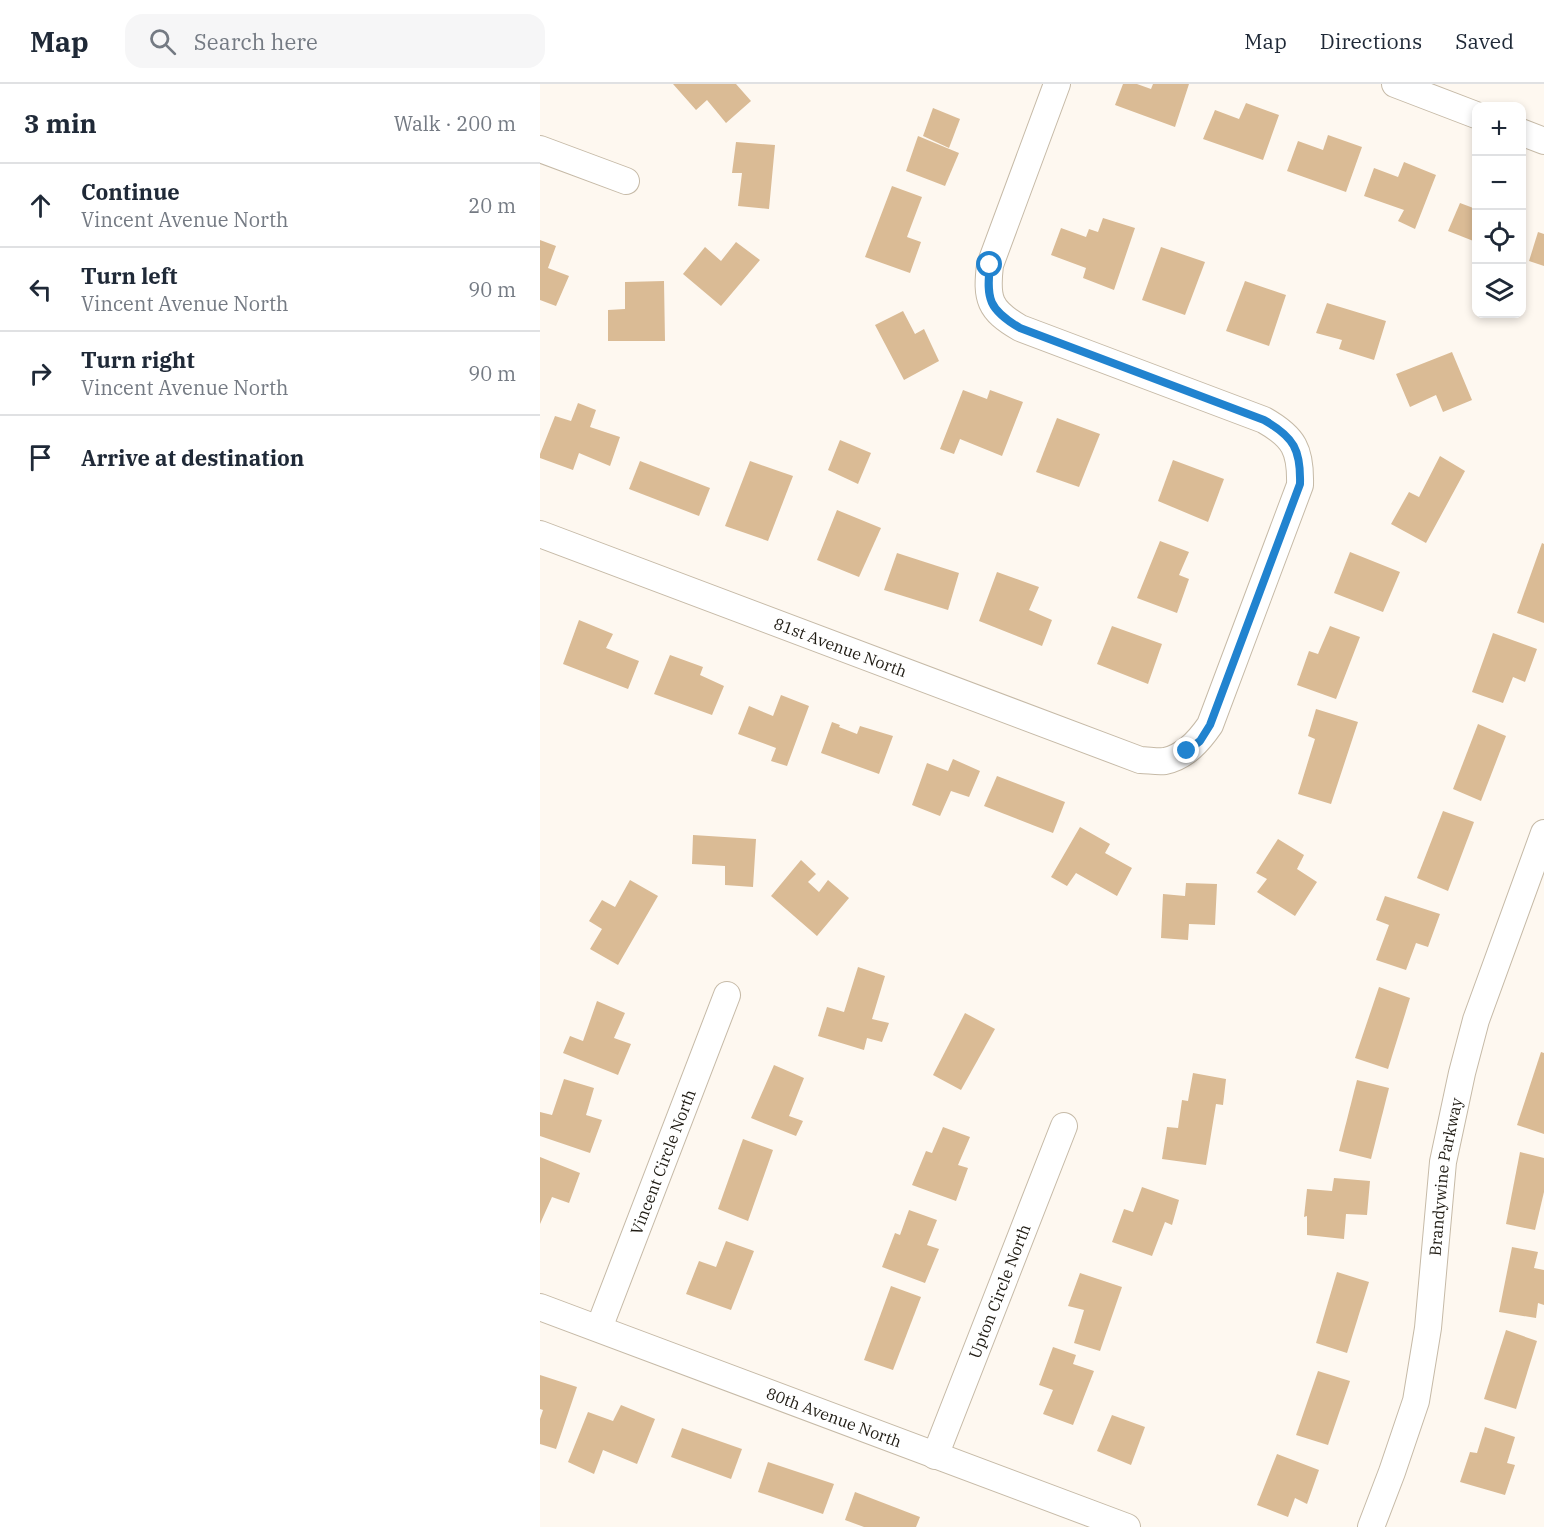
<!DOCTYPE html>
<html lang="en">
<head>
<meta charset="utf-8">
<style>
  :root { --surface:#fff; --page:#f6f6f7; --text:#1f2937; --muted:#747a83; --line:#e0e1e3 }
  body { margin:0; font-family:"IBM Plex Serif",serif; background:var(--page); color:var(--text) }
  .controls { position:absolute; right:18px; top:18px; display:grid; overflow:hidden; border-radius:12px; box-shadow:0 3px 9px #0003 }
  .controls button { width:54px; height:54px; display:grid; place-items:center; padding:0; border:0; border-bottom:2px solid var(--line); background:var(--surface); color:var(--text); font:30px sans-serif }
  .stop { position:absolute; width:18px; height:18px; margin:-14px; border:4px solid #2183cf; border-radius:50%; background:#fff }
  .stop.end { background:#2183cf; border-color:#fff; box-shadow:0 2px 6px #0008 }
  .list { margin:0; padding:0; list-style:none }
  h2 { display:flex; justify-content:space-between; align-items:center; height:78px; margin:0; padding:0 24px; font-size:26px }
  h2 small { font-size:20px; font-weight:400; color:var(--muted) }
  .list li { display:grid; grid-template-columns:39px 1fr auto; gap:18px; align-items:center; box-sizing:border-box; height:84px; padding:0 24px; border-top:2px solid var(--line) }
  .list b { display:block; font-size:22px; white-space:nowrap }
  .list p { margin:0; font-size:20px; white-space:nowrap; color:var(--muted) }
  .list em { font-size:20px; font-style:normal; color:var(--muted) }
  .icon { flex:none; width:33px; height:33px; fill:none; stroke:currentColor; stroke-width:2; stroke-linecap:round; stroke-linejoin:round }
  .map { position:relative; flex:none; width:1004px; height:1443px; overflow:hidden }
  header { display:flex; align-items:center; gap:36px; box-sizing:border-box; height:84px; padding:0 30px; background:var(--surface); border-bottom:2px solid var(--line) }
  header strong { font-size:28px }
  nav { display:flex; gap:33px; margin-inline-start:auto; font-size:21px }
  .search { width:420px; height:54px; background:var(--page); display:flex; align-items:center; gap:15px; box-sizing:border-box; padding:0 21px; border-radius:18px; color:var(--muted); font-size:22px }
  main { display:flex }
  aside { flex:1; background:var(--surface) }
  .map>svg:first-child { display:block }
</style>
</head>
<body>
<header>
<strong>Map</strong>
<div class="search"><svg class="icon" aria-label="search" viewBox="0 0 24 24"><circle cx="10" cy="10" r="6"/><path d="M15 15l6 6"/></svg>Search here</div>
<nav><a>Map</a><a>Directions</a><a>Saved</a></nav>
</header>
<main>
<aside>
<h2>3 min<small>Walk · 200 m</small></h2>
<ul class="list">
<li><svg class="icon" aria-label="ahead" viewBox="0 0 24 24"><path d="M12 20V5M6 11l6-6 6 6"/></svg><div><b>Continue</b><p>Vincent Avenue North</p></div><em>20 m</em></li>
<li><svg class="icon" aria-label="left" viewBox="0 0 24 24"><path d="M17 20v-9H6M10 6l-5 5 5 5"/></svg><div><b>Turn left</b><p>Vincent Avenue North</p></div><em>90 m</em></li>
<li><svg class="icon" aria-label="right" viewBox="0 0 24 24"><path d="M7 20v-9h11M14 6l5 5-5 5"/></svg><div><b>Turn right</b><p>Vincent Avenue North</p></div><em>90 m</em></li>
<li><svg class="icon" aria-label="arrive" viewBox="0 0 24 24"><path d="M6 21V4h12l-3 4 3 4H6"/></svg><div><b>Arrive at destination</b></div></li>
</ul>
</aside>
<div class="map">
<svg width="1004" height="1443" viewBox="0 0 1004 1443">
  <rect width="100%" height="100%" fill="#fef8f0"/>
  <!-- building -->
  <g fill="#dabb95">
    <polygon points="133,0 196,0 211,17 186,39 167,16 156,26"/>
    <polygon points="583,0 597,0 611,5 613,0 649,0 635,43 575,21"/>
    <polygon points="706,19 739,31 723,76 663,55 675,26 699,35"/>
    <polygon points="393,24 420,35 409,64 383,52"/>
    <polygon points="788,51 822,63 806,108 747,87 758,57 783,66"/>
    <polygon points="378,52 419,69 405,102 366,87"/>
    <polygon points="196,58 235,61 229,125 198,122 202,89 192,89"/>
    <polygon points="864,78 896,91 875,145 858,137 864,126 824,112 834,84 858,93"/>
    <polygon points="352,102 382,113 367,153 381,158 370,189 325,173"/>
    <polygon points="920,119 936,125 936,158 908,147"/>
    <polygon points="563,134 595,144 574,206 543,194 546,184 511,171 521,144 546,153 549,145 558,148"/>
    <polygon points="998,148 1004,150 1004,182 989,177"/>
    <polygon points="0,156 16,162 8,184 29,192 16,222 0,216"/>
    <polygon points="196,158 220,176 181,222 143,190 165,163 181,177"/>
    <polygon points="621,163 665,178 645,231 602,216"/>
    <polygon points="124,197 125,257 68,257 68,226 85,225 85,198"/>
    <polygon points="705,197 746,211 729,262 686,247"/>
    <polygon points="787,219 846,237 834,276 799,265 802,256 776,249"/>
    <polygon points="363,227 375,250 384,245 399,277 364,296 335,241"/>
    <polygon points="912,268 932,316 903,328 896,311 870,323 856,290"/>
    <polygon points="423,306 447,315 450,306 483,318 462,372 420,355 414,370 400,365"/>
    <polygon points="38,319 56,326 50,343 80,353 70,382 39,369 33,386 0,374 0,370 15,332 31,337"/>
    <polygon points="517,334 560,350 539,403 496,388"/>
    <polygon points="300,356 331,369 318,400 288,386"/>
    <polygon points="900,372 925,387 886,459 851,440 869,408 879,413"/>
    <polygon points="633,376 684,395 668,438 618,417"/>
    <polygon points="100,377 170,404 159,432 89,405"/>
    <polygon points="210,377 253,392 228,457 185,442"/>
    <polygon points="297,426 341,444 319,493 277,476"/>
    <polygon points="620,457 649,468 639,491 649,495 637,529 597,514"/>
    <polygon points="1002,459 1004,460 1004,539 977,529"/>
    <polygon points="810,468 860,488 843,528 794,509"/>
    <polygon points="357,469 419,489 408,526 344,506"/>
    <polygon points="457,488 499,503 489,526 512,536 502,562 439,537"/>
    <polygon points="39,536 73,550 66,564 99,577 88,605 23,580"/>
    <polygon points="572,542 622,560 608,600 557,580"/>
    <polygon points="790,542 820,553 796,615 757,601 769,567 778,570"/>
    <polygon points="953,549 997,565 985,598 973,593 963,619 932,608"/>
    <polygon points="130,571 163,583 160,591 184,602 172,631 114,610"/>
    <polygon points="241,611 269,622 247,682 231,677 236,664 198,650 209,622 233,632"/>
    <polygon points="776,625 818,638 791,720 758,710 775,655 768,652"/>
    <polygon points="292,638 300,641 299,643 317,650 320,642 353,652 339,690 281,669"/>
    <polygon points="938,640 966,652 941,717 913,705"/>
    <polygon points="413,675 440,687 429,713 411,707 400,732 372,721 387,679 408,687"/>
    <polygon points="457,692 525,718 513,749 444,722"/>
    <polygon points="903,727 934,738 908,807 877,794"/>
    <polygon points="540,743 570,760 565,769 592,784 577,812 536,789 527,802 511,793"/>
    <polygon points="153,751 216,755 213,803 185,801 185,782 152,780"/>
    <polygon points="738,755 764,771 757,785 777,798 755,832 717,808 727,795 716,789"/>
    <polygon points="261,776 276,790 268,798 279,808 288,796 309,814 277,852 231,812"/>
    <polygon points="90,796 118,812 78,881 50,865 62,845 49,837 62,816 75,823"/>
    <polygon points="646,799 677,800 675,841 649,840 648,856 621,854 623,810 645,812"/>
    <polygon points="845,812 900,830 888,863 876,859 866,886 836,876 849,841 836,836"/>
    <polygon points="318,883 345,892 332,935 349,939 342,958 327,954 324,966 278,952 287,923 304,928"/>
    <polygon points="839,903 870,914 848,985 815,974"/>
    <polygon points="57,917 85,929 74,954 91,960 78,991 23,969 30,952 43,957"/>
    <polygon points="425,929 455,945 421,1006 393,991"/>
    <polygon points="1001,968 1004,969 1004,1050 977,1041"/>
    <polygon points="234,981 264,994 249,1032 263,1037 256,1052 211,1034"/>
    <polygon points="653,989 686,995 683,1021 676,1020 666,1081 622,1075 627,1043 638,1044 642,1016 648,1017"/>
    <polygon points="24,995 54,1004 46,1031 62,1036 50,1069 0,1052 0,1028 12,1031"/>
    <polygon points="817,996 849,1004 831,1075 799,1067"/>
    <polygon points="403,1043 430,1053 418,1081 428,1084 416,1117 372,1101 386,1067 392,1069"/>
    <polygon points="203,1055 233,1066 208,1137 178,1125"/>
    <polygon points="980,1068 1004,1074 1004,1108 995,1146 966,1140"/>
    <polygon points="0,1073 40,1089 29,1119 12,1113 0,1140"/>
    <polygon points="794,1094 830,1097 827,1131 806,1130 804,1155 767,1151 767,1132 764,1133 767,1105 792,1107"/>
    <polygon points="602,1103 639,1116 632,1141 625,1138 612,1172 572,1158 584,1125 593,1128"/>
    <polygon points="369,1126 397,1136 387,1161 399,1165 385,1199 342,1183 355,1149 360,1151"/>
    <polygon points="186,1157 214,1167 191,1226 146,1210 159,1177 176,1183"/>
    <polygon points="972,1163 998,1168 994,1184 1004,1186 1004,1221 998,1219 996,1234 959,1228"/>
    <polygon points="797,1188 829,1198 807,1269 776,1259"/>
    <polygon points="540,1189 582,1203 560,1267 534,1259 544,1226 528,1222"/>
    <polygon points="351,1202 381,1213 353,1286 324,1276"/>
    <polygon points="966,1246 997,1257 976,1325 944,1315"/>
    <polygon points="513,1263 536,1271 533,1280 554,1287 533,1341 503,1330 513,1306 499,1301"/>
    <polygon points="778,1287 810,1297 788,1361 756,1351"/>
    <polygon points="0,1291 37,1303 16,1365 0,1360 0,1335 3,1326 0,1325"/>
    <polygon points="81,1321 115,1335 97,1380 63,1366 54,1390 28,1378 48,1328 73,1337"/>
    <polygon points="572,1331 605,1343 591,1381 557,1367"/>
    <polygon points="945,1343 975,1353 967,1379 975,1381 965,1411 920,1398 930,1368 937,1369"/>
    <polygon points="142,1344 202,1365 191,1395 131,1373"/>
    <polygon points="737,1370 779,1386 767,1420 755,1414 748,1433 717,1421"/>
    <polygon points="228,1378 294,1400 283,1430 218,1408"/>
    <polygon points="315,1408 380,1433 376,1443 324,1443 305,1436"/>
  </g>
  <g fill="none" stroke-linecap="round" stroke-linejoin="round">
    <defs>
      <g id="street">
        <polyline points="855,0 936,31"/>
        <polyline points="981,48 1004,57"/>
        <polyline points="0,65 86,97"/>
        <path id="s1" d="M0,450L600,676C608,676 617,678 625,677C645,673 659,657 670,641L760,401C761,366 754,353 724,336L480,244C449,226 446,215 450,181L517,0"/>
        <path id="s2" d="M0,1223L587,1443"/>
        <path id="s3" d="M59,1244L187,911"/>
        <path id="s4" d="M395,1372L524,1042"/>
        <path id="s5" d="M831,1443L852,1388L876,1317L888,1244L903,1078L922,989L936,936L1004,749"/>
      </g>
    </defs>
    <!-- street casing -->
    <use href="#street" stroke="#c6baa7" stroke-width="28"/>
    <!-- street -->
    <use href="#street" stroke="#fff" stroke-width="26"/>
  </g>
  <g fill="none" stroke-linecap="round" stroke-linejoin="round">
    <!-- route -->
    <path stroke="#2183cf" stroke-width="8" d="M450,181C446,215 449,226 480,244L724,336C754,353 761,366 760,400L670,641L660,657L647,667"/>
  </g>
  <g text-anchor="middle" stroke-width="4.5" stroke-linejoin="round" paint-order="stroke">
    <!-- street labels -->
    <g font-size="16" fill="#1f1b13" stroke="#fff">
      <text dy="6" stroke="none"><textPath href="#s1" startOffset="321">81st Avenue North</textPath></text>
      <text dy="6" stroke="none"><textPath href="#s3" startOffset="178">Vincent Circle North</textPath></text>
      <text dy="6" stroke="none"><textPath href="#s5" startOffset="360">Brandywine Parkway</textPath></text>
      <text dy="6" stroke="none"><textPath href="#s4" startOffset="177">Upton Circle North</textPath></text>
      <text dy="6" stroke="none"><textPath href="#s2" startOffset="314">80th Avenue North</textPath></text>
    </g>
  </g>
</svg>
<div class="controls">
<button>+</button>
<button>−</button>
<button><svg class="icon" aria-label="locate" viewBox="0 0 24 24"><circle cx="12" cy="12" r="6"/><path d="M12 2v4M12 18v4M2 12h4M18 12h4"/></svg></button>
<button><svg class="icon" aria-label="layers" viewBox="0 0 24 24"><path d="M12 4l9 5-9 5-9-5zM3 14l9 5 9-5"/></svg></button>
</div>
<div class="stop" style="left:450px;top:181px"></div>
<div class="stop end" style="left:647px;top:667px"></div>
</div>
</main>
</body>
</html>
